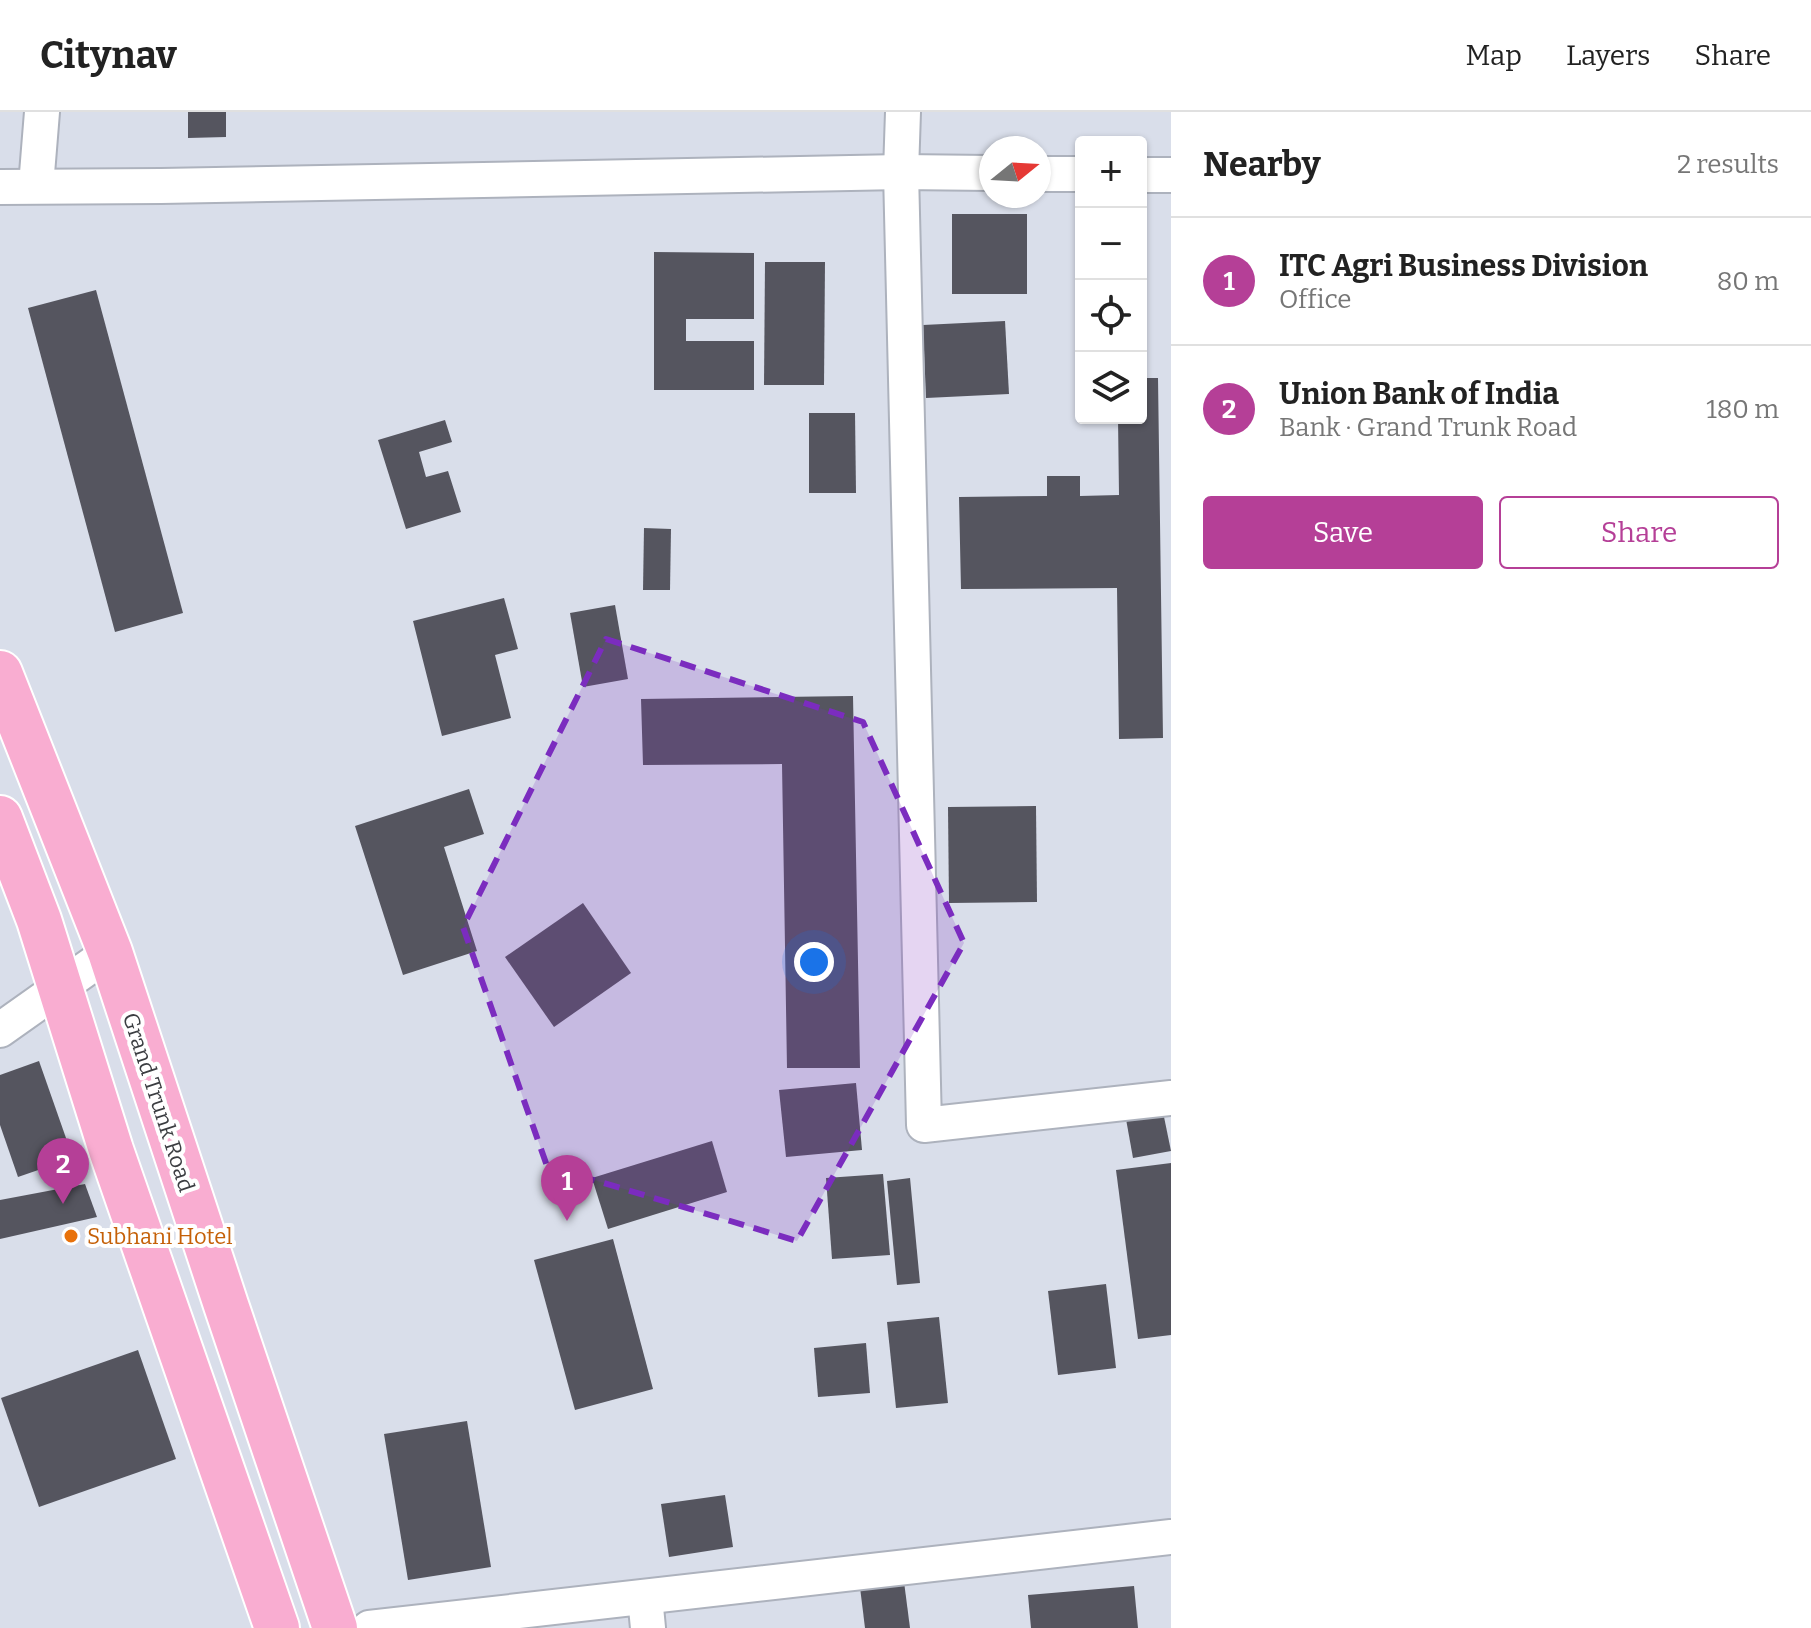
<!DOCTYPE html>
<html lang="en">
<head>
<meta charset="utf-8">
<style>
  :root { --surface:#fff; --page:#f2f2f2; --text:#222; --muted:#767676; --line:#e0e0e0; --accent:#b53f97 }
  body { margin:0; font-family:Bitter,serif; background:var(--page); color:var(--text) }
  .controls { position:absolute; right:24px; top:24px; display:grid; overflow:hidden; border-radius:8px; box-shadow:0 2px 6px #0004 }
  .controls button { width:72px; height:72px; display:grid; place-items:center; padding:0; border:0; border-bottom:2px solid var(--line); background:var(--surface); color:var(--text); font:40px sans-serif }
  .compass { position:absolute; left:979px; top:24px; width:72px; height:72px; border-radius:50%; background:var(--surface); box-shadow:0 2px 6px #0004; rotate:72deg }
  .you { position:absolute; left:814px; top:850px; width:28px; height:28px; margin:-20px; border:6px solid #fff; border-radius:50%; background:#1a73e8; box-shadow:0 0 0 12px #1a73e833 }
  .badge { display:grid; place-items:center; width:52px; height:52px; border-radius:50%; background:var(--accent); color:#fff; font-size:26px; font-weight:700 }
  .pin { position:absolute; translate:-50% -66px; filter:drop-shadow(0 2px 4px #0008) }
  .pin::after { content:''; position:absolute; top:42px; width:28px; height:24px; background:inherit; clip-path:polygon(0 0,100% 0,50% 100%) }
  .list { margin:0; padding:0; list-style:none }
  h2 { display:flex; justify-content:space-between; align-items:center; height:104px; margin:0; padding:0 32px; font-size:34px }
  h2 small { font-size:26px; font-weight:400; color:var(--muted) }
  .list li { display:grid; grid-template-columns:52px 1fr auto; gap:24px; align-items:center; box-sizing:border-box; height:128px; padding:0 32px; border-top:2px solid var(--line) }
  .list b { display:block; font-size:30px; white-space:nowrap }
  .list p { margin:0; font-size:26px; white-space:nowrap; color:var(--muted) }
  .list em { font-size:26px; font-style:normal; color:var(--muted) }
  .actions { display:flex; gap:16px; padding:24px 32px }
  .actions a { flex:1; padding:18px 0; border:2px solid var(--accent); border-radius:8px; text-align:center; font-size:28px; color:var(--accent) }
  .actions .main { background:var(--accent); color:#fff }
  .icon { flex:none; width:44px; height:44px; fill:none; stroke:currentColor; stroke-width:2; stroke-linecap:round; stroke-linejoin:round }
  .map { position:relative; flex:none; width:1171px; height:1516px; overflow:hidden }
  header { display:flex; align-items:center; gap:48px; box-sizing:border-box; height:112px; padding:0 40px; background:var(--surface); border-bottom:2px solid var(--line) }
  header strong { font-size:38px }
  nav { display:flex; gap:44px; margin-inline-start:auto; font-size:28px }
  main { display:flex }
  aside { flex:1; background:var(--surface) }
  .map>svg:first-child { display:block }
</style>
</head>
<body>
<header>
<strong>Citynav</strong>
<nav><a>Map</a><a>Layers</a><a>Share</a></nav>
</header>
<main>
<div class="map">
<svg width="1171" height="1516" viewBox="0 0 1171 1516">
  <rect width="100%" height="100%" fill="#d9deea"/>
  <!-- building -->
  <g fill="#55555f">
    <polygon points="188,0 226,0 226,25 188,26"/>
    <rect x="952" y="102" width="75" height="80"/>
    <polygon points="654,140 754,141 754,207 686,207 686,229 754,229 754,278 654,278"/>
    <polygon points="765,150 825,150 824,273 764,273"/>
    <polygon points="96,178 183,501 115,520 28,196"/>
    <polygon points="1005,209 1009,282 926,286 923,213"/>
    <polygon points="1141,266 1158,266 1163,626 1119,627 1117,476 961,477 959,385 1047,384 1047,364 1080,364 1080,384 1119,383 1118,306 1141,306"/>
    <polygon points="809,301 855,301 856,381 809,381"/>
    <polygon points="445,308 452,330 419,340 426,365 448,359 461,400 406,417 378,328"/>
    <polygon points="644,416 671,417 670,478 643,478"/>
    <polygon points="504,486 518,537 495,543 511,606 442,624 413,509"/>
    <polygon points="615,493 628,567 583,575 570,501"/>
    <polygon points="853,584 860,956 787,956 782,652 643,653 641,587"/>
    <polygon points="469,677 484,722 444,735 477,839 403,863 355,714"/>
    <polygon points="1036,694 1037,790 949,791 948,695"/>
    <polygon points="583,791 631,861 554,915 505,845"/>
    <polygon points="39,949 73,1046 18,1065 0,1013 0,963"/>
    <polygon points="856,971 862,1038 786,1045 779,978"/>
    <polygon points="1163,1000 1171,1039 1133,1046 1126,1007"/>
    <polygon points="712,1029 727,1080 608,1117 592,1066"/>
    <polygon points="1171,1051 1171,1223 1138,1227 1116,1058"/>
    <polygon points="883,1062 890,1143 832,1147 826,1066"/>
    <polygon points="910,1066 920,1171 897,1173 887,1069"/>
    <polygon points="85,1072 97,1105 0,1127 0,1088"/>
    <polygon points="613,1127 653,1277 575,1298 534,1148"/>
    <polygon points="1106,1172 1116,1256 1058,1263 1048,1179"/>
    <polygon points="939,1205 948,1291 896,1296 887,1210"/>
    <polygon points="866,1231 870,1281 818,1285 814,1236"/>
    <polygon points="138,1238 176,1347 39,1395 1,1286"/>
    <polygon points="467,1309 491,1455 408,1468 384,1322"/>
    <polygon points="725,1383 733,1435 669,1445 661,1392"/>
    <polygon points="903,1462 910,1516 865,1516 859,1467"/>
    <polygon points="1134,1474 1138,1516 1031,1516 1028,1483"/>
  </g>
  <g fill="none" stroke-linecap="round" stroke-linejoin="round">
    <defs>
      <g id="minor">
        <polyline points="903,0 901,60 924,1013 1171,986"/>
        <polyline points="1039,62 1081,62"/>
        <polyline points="1141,63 1171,63"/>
        <polyline points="36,74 42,0"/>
        <polyline points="0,75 161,74 901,60 991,61"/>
        <polyline points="0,918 110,840"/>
        <polyline points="645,1485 648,1516"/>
        <polyline points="369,1516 1171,1425"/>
      </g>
      <g id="major">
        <polyline points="0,561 110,840 226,1193 335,1516"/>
        <polyline points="0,706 39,808 111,1038 277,1516"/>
      </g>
    </defs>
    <!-- minor casing -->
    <use href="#minor" stroke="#adb2bd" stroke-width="38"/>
    <!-- major casing -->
    <use href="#major" stroke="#fff" stroke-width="48"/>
    <!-- minor -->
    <use href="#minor" stroke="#fff" stroke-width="34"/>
    <!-- major -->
    <use href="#major" stroke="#f9add1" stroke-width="44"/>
  </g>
  <!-- marked area -->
  <path fill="#7b2cbf" fill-opacity="0.2" stroke="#7b2cbf" stroke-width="6" stroke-dasharray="16 10" stroke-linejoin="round" d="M606,527L863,610L964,831L797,1129L547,1054L463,815Z"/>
  <!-- markers -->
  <circle fill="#e8710a" stroke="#fff" stroke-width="3" cx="71" cy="1124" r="8"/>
  <g text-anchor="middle" stroke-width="8" stroke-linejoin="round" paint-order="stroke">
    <!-- street labels -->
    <g font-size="22" fill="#3b3d41" stroke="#fff">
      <text transform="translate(159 990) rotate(72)" y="8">Grand Trunk Road</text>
    </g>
    <!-- food labels -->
    <g font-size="22" fill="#c56008" stroke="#fff" text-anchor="start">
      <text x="87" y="1132">Subhani Hotel</text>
    </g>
  </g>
</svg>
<div class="controls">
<button>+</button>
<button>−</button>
<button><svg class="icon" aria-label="locate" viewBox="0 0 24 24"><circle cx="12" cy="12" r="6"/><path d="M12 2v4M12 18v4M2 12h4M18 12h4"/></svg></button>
<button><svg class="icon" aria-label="layers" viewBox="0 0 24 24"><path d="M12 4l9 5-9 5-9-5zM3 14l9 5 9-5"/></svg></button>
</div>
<svg class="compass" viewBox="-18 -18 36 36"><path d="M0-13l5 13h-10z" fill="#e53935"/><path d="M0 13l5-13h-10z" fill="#767676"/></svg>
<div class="you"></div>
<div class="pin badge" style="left:567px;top:1109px">1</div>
<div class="pin badge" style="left:63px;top:1092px">2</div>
</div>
<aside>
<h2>Nearby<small>2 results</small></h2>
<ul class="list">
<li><span class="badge">1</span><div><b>ITC Agri Business Division</b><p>Office</p></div><em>80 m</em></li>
<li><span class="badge">2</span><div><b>Union Bank of India</b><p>Bank · Grand Trunk Road</p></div><em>180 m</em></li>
</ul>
<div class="actions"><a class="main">Save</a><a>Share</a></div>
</aside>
</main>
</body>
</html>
